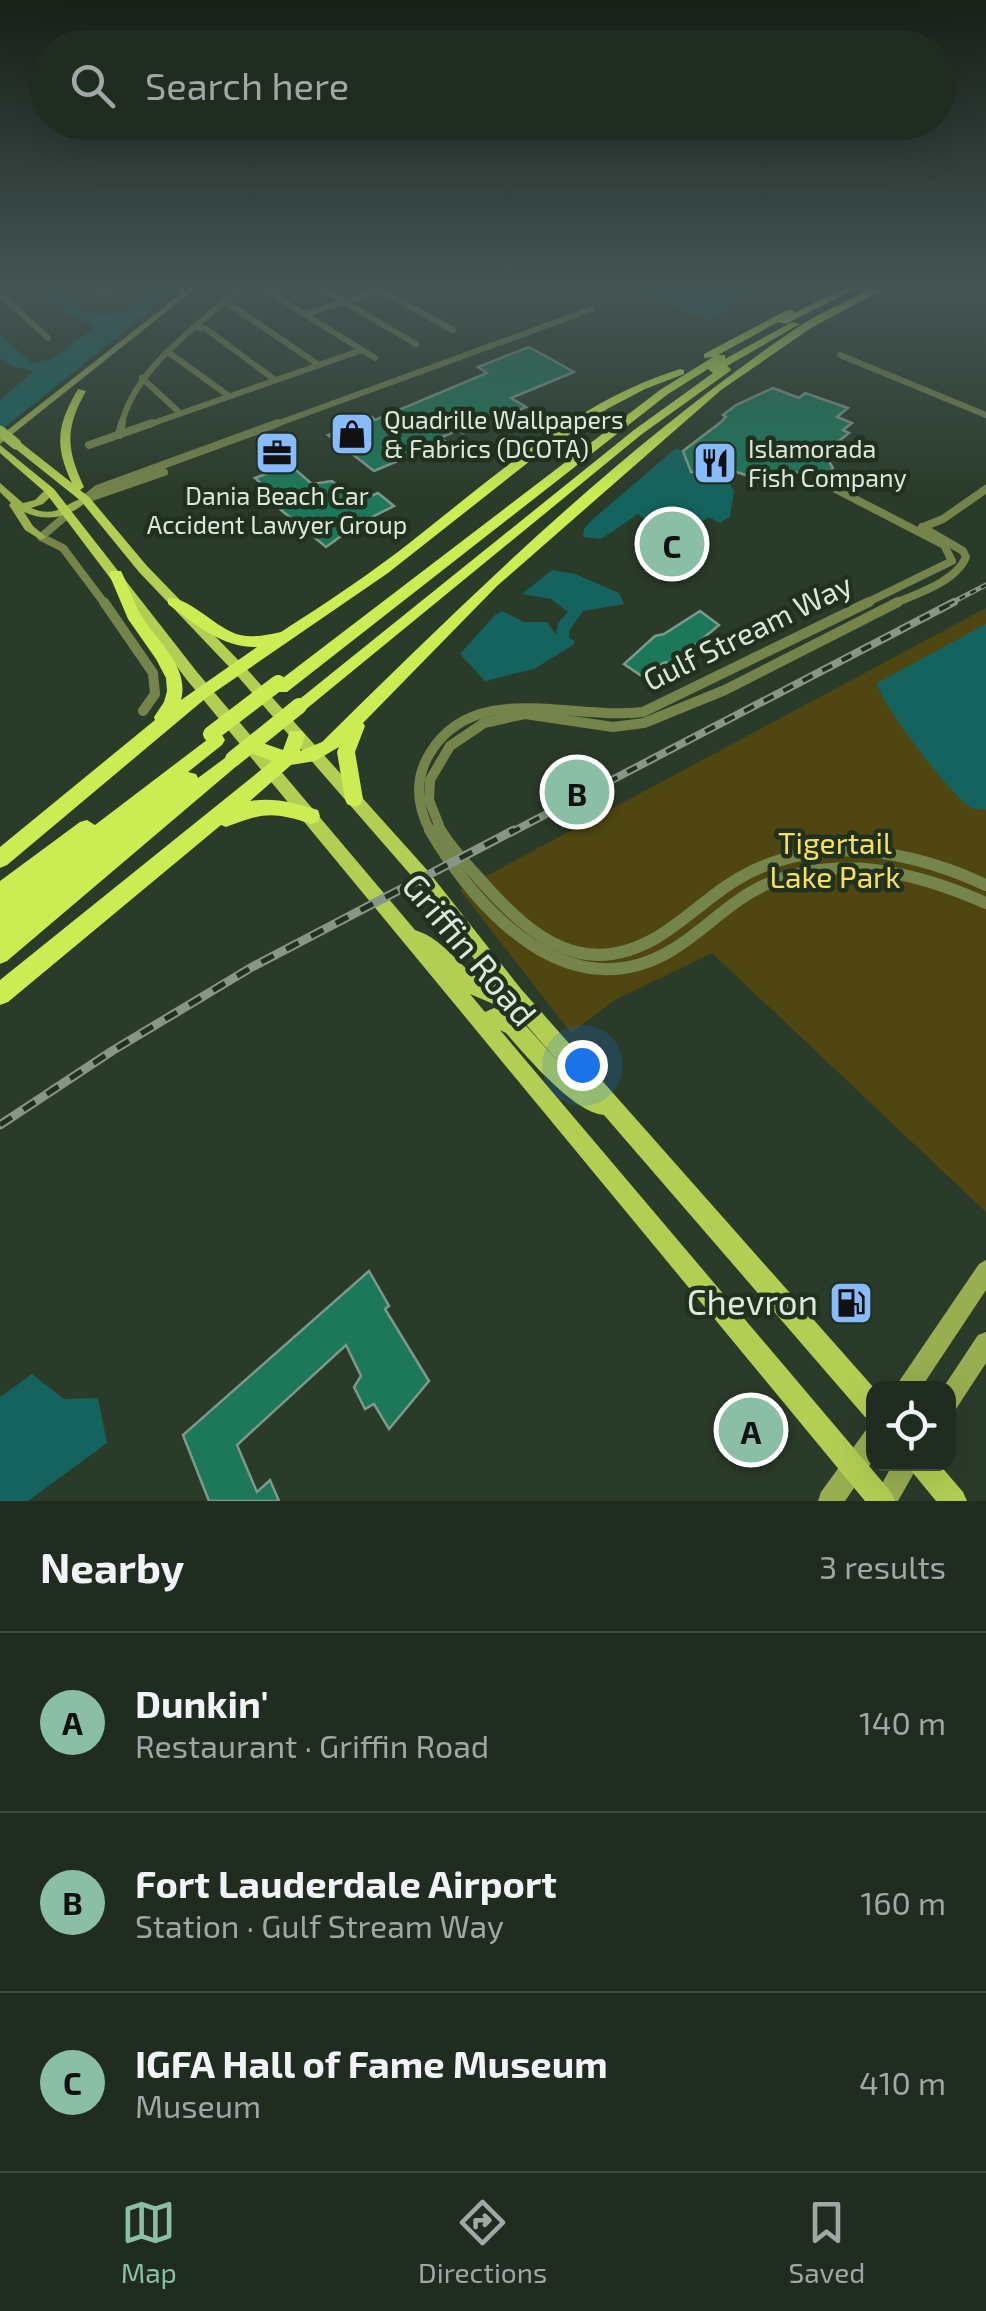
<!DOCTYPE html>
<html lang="en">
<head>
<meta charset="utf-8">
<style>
  :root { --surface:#202c20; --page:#2d382d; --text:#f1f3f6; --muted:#a2a7a5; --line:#3d483e; --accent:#8abfa5 }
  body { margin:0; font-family:"Exo 2",sans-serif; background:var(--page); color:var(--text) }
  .controls { position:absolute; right:30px; bottom:30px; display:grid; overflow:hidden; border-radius:20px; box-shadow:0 10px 40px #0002 }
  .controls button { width:90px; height:90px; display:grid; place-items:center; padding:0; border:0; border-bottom:2px solid var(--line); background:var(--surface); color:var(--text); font:50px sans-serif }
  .you { position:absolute; left:582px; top:1065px; width:35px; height:35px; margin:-25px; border:8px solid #fff; border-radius:50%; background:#1a73e8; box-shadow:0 0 0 15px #1a73e833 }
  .badge { display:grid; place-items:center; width:65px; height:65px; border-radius:50%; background:var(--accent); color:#111; font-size:32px; font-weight:700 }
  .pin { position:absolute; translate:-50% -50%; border:5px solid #fff; box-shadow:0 2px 10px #0006 }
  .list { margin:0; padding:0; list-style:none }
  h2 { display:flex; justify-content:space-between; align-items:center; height:130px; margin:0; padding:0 40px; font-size:42px }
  h2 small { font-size:32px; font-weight:400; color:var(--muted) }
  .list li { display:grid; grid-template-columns:65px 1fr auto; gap:30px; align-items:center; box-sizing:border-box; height:180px; padding:0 40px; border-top:2px solid var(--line) }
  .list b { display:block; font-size:38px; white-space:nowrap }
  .list p { margin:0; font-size:32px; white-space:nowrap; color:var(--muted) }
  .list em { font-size:32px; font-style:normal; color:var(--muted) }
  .icon { flex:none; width:55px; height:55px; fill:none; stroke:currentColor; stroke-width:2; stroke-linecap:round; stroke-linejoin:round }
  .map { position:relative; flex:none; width:986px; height:1501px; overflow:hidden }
  .search { position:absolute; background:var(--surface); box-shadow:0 10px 40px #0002; left:30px; right:30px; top:30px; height:110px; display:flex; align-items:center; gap:25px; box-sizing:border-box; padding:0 35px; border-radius:55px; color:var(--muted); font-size:38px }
  .sheet { height:670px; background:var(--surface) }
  nav { display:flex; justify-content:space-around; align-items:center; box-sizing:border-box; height:140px; border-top:2px solid var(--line); background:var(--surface); font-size:28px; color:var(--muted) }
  nav a { display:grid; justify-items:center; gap:5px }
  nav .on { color:var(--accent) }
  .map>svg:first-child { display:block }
</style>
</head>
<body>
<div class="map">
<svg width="986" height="1501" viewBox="0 0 986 1501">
  <rect width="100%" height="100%" fill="#2b3b2a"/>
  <!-- green -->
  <polygon fill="#4f4611" points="986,608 986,1212 712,953 615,1000 571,1033 460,890"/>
  <!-- water -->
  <g fill="#15635e">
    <path d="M33,285H52C95,322 106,325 152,291L156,287L153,285H182L0,431V400L34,371L15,367L0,358V335L32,363L51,359L96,327L63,311Z"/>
    <polygon points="625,285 752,285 752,287 729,310 708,320"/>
    <polygon points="676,448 686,453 691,473 722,472 734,491 730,517 720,523 709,517 687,531 680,530 679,523 660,522 660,530 638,514 601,539 583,537 584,529 591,521"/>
    <polygon points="552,570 575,574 619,593 624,604 583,611 569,631 569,638 575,641 573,645 534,669 485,681 460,654 495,615 502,611 524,622 547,622 556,635 558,623 568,612 551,599 522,594"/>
    <path d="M986,624V810C981,809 975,810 970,807C954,799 878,700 877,683Z"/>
    <polygon points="32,1374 64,1399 98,1398 107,1443 28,1501 0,1501 0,1397"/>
  </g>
  <!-- building -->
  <g fill="#1d7759" stroke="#7d998c" stroke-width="2.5">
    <polygon points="529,347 574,372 511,398 526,407 463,433 458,430 440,438 445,441 374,471 328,435 372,417 375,420 487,373 478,367"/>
    <polygon points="773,388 799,398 805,393 848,408 837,417 852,423 843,430 849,433 840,440 846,443 828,460 833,468 828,473 754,472 749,476 733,471 691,472 683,451 721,422 726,417 723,415 736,405"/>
    <polygon points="290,465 312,484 332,481 358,501 378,493 394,506 358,524 326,547 270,501 275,496 255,478"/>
    <polygon points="700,611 719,625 676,661 663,663 643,677 624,664 655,636 664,634"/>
    <polygon points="369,1271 389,1306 385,1309 429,1381 389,1429 374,1404 365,1409 354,1387 361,1376 346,1345 237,1445 257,1492 270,1480 279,1501 209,1501 183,1435"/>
    <polygon points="750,1401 775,1431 754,1461 748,1460 730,1437 729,1428"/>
  </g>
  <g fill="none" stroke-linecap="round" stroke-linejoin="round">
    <!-- street-far3 -->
    <g stroke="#75844b" stroke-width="6">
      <polyline points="92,285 107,294"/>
      <polyline points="258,285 375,358"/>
      <polyline points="315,285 416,344"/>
      <polyline points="371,285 453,330"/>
      <polyline points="0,294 48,338"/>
      <polyline points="226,302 319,365"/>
      <polyline points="305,314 381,291"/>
      <polyline points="197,327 205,328 275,380"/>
      <polyline points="168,352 229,396"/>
      <polyline points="840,355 986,415"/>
      <polyline points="142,378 180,413"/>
      <path d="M121,426C135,366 200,325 243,285"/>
      <polyline points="145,426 362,350"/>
      <polyline points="271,426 592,309"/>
    </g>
    <!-- street-far2 -->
    <g stroke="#75844b" stroke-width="8">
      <polyline points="119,435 122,423"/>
      <polyline points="89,445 152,423"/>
      <polyline points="822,482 944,545 952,561 864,604"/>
      <polyline points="85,499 97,489 278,423"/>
      <polyline points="86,499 164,472"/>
      <polyline points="68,514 41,537 63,548 105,604"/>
      <polyline points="923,527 943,519 986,489"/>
      <path d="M893,604C916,594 956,582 966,557L963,551L922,527"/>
    </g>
    <!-- street-far1 -->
    <g stroke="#75844b" stroke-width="10">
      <polyline points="104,602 153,673 155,694 143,711"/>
      <path d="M431,833C417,807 414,779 430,753C475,679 572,721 643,712L869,602"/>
      <polyline points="442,833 429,800 430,780 450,746 484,723 525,714 613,727 644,723 725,690 898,602"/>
    </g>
    <!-- street -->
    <g stroke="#75844b" stroke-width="12">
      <path d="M430,830C479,914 571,1011 672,950C707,929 733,897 772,882C844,854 918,873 986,903"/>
      <path d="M440,830C452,850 468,866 483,883C533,939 585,981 659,936C693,915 721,884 759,868C834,836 914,852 986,885"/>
    </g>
    <!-- secondary -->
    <g fill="#98ae51" fill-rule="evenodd">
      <polygon points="192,285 200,285 0,444 0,436"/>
      <path d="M0,483L23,503L35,500L46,489H54V493L43,504L31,508C60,520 65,500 89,497L90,499C70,517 49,523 24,512L33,526L46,537L41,540L25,530L9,505L11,503L0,492Z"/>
      <polygon points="986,1260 986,1290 921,1388 897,1388 900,1380 979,1264"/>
      <polygon points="986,1332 986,1363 956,1409 948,1412 948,1388 943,1388 978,1335"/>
      <polygon points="874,1426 874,1459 845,1501 818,1501 821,1492 866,1430"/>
      <polygon points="893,1464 919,1464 898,1501 872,1501"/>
    </g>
    <!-- primary -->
    <g fill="#b3cf53" fill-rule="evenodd">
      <path d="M78,389L86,391C65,429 66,448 84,487L80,490L89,497L147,566L244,666L428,871L521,989L874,1388V1420L865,1417L604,1115C574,1113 526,1056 506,1033L500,1030L891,1492L895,1501H865L187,680L46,493L0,453V445L54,489L197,672L415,930C448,940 463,976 495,987L416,881L234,672L139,572L81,501L12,446V442H20L72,483C54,445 57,425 78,389ZM470,994L498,1006H510L561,1065L520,1019L494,1008L485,1012Z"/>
      <polygon points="909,1464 939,1464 963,1492 967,1501 936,1501 913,1473"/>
    </g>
    <!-- highway -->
    <g fill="#cbed53" fill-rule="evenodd">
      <polygon points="851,285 863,285 786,324 778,322 718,355 725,355 725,359 792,322 800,324 727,366 731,369 730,371 642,434 305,710 293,710 291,706 634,430 713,373 708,369 668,394 287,692 275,692 273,688 275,684 660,390 713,357 704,358 704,354 787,310 793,310 794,313"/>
      <path d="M880,285H891L811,328L721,390L497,586L363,723L365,726L355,752L363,799L361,804L354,807L347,804L345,799L337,752L339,747L315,761L291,765L250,801C274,797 295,803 318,810L320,816L318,822L311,824C272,811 263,813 226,827L221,825L8,1002L0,1005V980L272,761L245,751L242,746L245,741L251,739L283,750L290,731H302L305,736L300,751L322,742C472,594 624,445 798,327C823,310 853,299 880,285Z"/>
      <path d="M680,369L684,370V374L645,389L607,409L530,461L388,573L206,698L7,865L0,868V847L155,720L154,717L164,702L167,691L166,678L156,659L128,619L109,574L111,571H121C128,585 133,601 141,615C156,641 190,666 181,700L257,647C222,648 195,624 168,604V598C189,596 216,629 240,635C254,638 267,635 281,632C326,603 370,574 412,541C495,476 577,401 680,369Z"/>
      <polygon points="216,733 222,735 225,740 222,745 188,772 196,774 198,778 233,752 239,754 242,759 239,764 7,961 0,964 0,881 80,822 87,820 95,825"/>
    </g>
    <defs>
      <polyline id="rail-far2" points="949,604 986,585"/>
      <polyline id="rail-far1" points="510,833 954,602"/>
      <polyline id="rail" points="0,1125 112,1051 252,967 514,830"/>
    </defs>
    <!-- rail-far2 casing -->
    <use href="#rail-far2" stroke="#889587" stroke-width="5"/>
    <!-- rail-far1 casing -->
    <use href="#rail-far1" stroke="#889587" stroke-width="8"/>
    <!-- rail casing -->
    <use href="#rail" stroke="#889587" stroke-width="9"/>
    <!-- rail-far2 -->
    <use href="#rail-far2" stroke="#213120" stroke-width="2.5" stroke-dasharray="6" stroke-linecap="butt"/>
    <!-- rail-far1 -->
    <use href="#rail-far1" stroke="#213120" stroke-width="4" stroke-dasharray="11" stroke-linecap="butt"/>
    <!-- rail -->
    <use href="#rail" stroke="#213120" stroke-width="5" stroke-dasharray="14" stroke-linecap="butt"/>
    <!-- primary-bridge -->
    <polyline stroke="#b3cf53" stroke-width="11" points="0,431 16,444"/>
    <!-- highway-bridge -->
    <g stroke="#cbed53" stroke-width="16">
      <polyline points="211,734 278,683"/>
      <polyline points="233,759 299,706"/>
    </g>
  </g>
  <!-- sky -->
  <linearGradient id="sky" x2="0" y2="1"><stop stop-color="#182017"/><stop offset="0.58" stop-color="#455"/><stop offset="1" stop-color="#455" stop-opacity="0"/></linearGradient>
  <rect width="986" height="495" fill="url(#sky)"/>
  <!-- icons -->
  <defs>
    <symbol id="shop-square" viewBox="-11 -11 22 22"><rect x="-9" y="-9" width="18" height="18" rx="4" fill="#88bbfc" stroke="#213120"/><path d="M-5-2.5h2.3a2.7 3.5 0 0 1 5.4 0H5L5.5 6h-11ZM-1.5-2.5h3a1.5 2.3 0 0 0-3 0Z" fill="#111"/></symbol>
    <symbol id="office-square" viewBox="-11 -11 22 22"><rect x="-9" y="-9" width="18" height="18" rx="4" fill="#88bbfc" stroke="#213120"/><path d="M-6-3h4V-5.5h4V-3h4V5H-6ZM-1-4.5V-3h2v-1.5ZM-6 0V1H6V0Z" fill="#111"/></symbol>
    <symbol id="restaurant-square" viewBox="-11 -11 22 22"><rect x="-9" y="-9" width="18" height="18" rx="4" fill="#88bbfc" stroke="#213120"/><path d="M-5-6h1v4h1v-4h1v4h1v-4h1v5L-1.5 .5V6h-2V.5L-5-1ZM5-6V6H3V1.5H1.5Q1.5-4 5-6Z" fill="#111"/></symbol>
    <symbol id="fuel-square" viewBox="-11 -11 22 22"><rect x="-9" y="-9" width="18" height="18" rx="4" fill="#88bbfc" stroke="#213120"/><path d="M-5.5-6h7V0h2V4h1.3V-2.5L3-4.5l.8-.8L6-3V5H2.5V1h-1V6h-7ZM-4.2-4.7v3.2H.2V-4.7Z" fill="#111"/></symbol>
  </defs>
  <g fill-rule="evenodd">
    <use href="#shop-square" x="327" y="409" width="50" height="50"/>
    <use href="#office-square" x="252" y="428" width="50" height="50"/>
    <use href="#restaurant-square" x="690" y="438" width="50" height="50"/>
    <use href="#fuel-square" x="826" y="1278" width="50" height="50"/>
  </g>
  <g text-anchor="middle" stroke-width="9" stroke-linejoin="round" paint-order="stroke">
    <!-- far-poi labels -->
    <g font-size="25" fill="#dde7dc" stroke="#213120" text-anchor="start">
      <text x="384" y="429">Quadrille Wallpapers<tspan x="384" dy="29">&amp; Fabrics (DCOTA)</tspan></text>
      <text x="748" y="458">Islamorada<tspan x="748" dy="29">Fish Company</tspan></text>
      <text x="277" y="505" text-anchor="middle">Dania Beach Car<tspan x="277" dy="29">Accident Lawyer Group</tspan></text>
    </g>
    <!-- street labels -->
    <g font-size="30" fill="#dde7dc" stroke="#213120">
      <text transform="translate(748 633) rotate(-26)" y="10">Gulf Stream Way</text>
    </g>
    <!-- park labels -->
    <g font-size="30" fill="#f8e05d" stroke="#213120">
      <text x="835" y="854">Tigertail<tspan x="835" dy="34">Lake Park</tspan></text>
    </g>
    <!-- near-street labels -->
    <g font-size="35" fill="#dde7dc" stroke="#213120">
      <text transform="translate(469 950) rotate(50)" y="12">Griffin Road</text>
    </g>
    <!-- near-poi labels -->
    <g font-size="35" fill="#dde7dc" stroke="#213120" text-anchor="end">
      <text x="818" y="1315">Chevron</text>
    </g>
  </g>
</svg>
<div class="controls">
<button><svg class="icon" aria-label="locate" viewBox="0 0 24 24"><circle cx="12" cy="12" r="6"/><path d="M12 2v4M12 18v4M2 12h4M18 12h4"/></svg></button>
</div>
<div class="you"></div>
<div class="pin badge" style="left:751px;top:1430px">A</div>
<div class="pin badge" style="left:577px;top:792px">B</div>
<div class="pin badge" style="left:672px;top:544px">C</div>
<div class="search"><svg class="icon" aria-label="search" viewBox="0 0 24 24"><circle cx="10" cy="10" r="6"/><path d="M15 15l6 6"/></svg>Search here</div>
</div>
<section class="sheet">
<h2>Nearby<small>3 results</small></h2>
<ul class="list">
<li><span class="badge">A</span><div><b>Dunkin'</b><p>Restaurant · Griffin Road</p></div><em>140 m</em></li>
<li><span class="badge">B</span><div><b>Fort Lauderdale Airport</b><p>Station · Gulf Stream Way</p></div><em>160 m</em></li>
<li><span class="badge">C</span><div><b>IGFA Hall of Fame Museum</b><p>Museum</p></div><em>410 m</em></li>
</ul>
</section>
<nav>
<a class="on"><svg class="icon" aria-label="map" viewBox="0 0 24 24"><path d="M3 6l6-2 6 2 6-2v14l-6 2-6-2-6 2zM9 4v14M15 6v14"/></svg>Map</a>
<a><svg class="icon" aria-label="directions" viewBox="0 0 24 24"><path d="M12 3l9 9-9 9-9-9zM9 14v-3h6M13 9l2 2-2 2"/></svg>Directions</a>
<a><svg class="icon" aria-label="saved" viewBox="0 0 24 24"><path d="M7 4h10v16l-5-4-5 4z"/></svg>Saved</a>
</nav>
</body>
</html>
